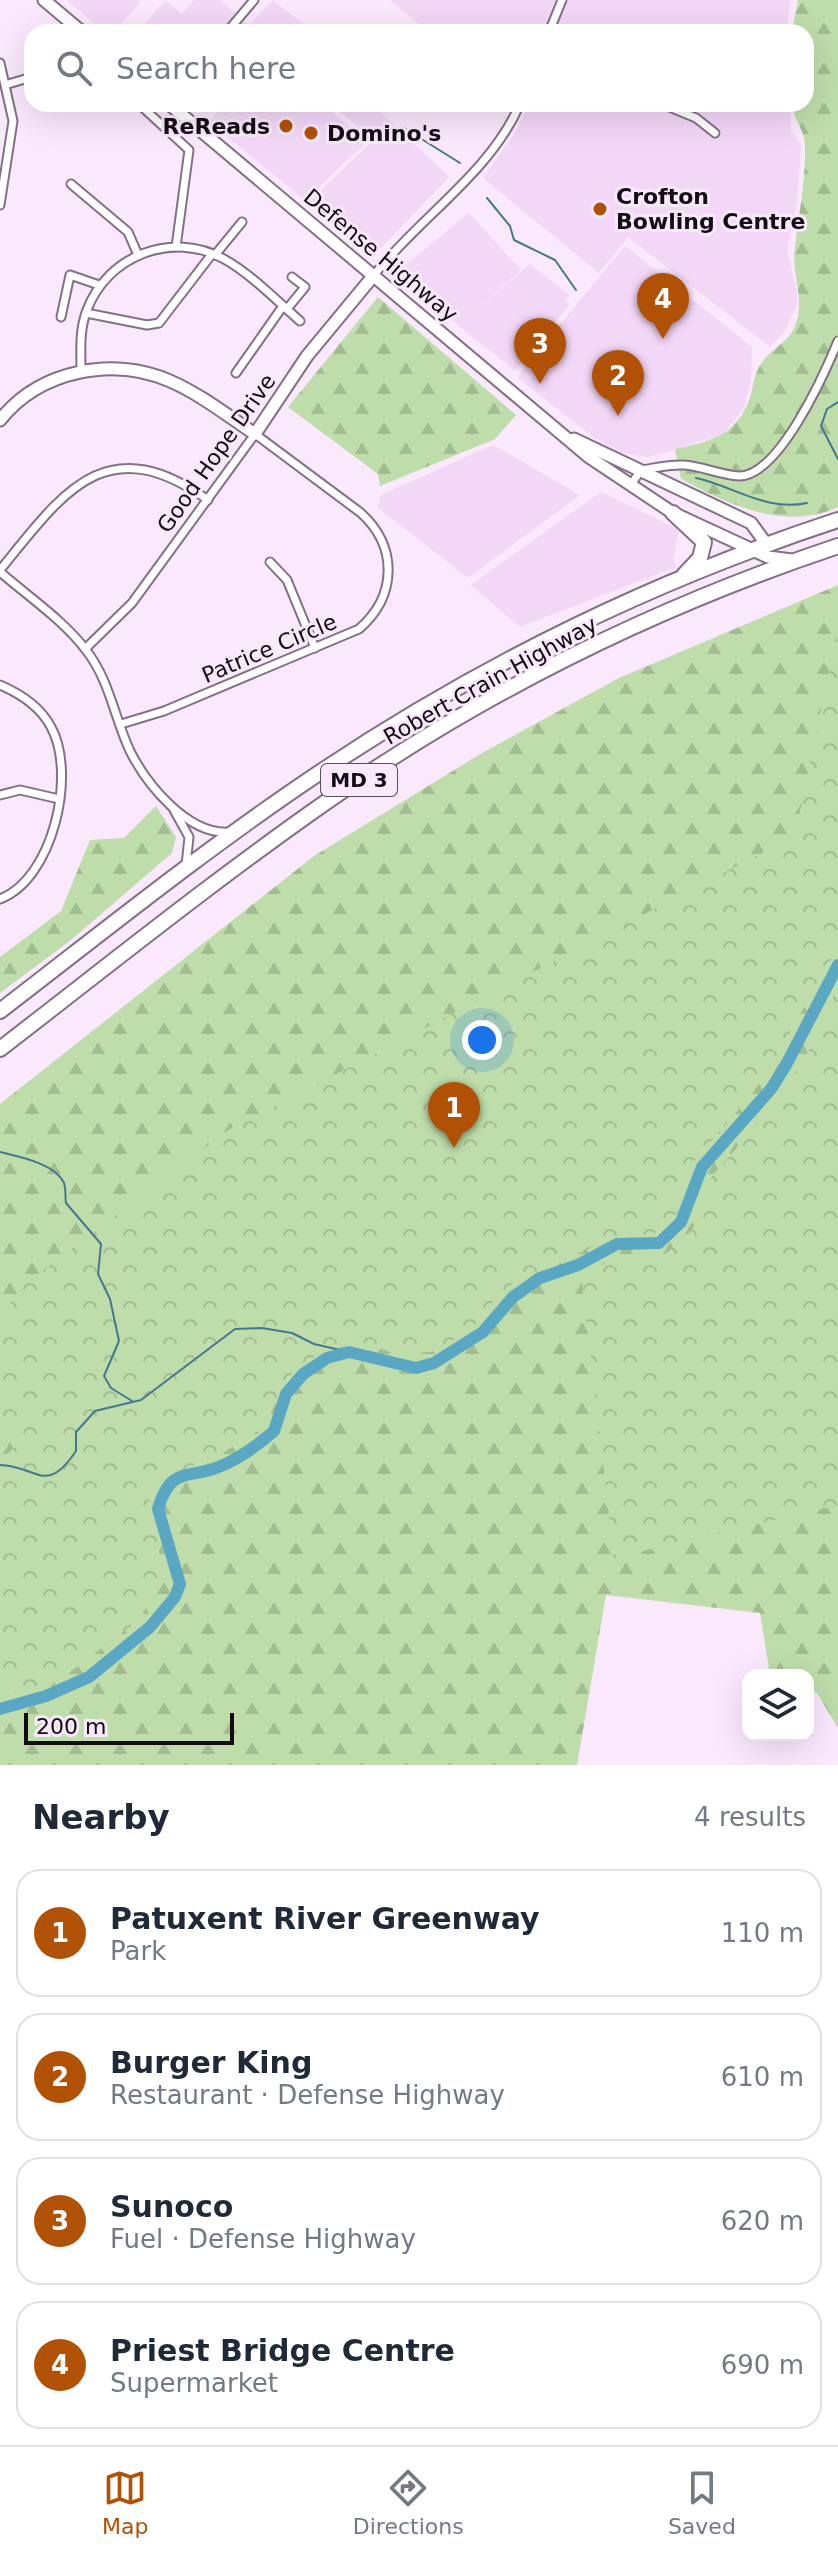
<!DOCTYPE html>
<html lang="en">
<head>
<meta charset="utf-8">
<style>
  :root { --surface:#fff; --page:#f2f2f3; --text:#1f2937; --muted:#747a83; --line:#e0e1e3; --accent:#b15106 }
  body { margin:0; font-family:"DejaVu Sans",sans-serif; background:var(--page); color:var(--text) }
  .controls { position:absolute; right:24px; bottom:24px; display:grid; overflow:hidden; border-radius:16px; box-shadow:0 8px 32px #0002 }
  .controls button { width:72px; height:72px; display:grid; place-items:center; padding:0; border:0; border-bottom:2px solid var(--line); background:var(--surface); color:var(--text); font:40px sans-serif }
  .scale { position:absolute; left:24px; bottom:20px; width:210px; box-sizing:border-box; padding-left:8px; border:4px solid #130c14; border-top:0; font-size:22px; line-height:28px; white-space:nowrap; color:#130c14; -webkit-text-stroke:6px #fae8fc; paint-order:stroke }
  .you { position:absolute; left:482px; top:1040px; width:28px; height:28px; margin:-20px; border:6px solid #fff; border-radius:50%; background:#1a73e8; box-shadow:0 0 0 12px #1a73e833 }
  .badge { display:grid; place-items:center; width:52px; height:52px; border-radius:50%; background:var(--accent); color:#fff; font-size:26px; font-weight:700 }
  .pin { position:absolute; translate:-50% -66px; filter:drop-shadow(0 2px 4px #0008) }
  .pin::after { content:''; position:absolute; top:42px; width:28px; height:24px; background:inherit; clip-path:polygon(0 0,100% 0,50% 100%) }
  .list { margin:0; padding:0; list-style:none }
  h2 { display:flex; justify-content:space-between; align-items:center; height:104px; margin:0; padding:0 32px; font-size:34px }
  h2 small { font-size:26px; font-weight:400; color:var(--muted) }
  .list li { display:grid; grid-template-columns:52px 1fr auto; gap:24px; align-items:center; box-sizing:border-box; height:128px; margin:0 16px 16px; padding:0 16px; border:2px solid var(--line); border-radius:24px }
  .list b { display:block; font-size:30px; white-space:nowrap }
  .list p { margin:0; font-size:26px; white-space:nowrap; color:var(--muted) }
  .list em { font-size:26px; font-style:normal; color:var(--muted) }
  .icon { flex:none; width:44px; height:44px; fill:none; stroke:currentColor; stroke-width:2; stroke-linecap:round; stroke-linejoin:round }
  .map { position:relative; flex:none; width:838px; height:1765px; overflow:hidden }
  .search { position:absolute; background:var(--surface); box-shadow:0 8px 32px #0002; left:24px; right:24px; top:24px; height:88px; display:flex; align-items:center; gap:20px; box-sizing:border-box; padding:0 28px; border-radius:24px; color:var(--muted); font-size:30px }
  .sheet { height:680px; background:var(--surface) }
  nav { display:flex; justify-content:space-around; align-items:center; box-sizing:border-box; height:112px; border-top:2px solid var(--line); background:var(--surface); font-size:22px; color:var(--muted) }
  nav a { display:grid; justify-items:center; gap:4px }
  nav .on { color:var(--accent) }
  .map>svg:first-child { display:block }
</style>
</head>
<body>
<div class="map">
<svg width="838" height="1765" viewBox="0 0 838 1765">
  <defs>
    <pattern id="forest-firs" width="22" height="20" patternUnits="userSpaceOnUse" patternTransform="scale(2)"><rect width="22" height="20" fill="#beddab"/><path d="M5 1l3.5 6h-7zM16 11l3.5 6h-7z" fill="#a2bc92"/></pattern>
    <pattern id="park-crowns" width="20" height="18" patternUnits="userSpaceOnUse" patternTransform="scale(2)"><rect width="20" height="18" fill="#beddab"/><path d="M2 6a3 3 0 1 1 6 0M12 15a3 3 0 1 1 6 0" fill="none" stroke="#a2bc92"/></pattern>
  </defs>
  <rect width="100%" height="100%" fill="#fae8fc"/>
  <!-- built -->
  <g fill="#f3d7f7">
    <polygon points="67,0 138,0 140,2 122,23 128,29 125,32 104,32"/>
    <polygon points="165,0 182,14 194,0 220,0 249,25 273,0 313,32 138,32"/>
    <polygon points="390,0 790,0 787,32 428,32"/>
    <polygon points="223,104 322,104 368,141 305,200 209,122"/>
    <polygon points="331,104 372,104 449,177 373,256 308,203 373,140"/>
    <polygon points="529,104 791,104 791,130 801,145 797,203 787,251 797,292 797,304 784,332 770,347 628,237 599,273 483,178 514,134"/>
    <polygon points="469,213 521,270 463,321 530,264 569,295 565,299 570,304 515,371 395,274"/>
    <polygon points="625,246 752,347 751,381 744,407 734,421 721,435 649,457 622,453 595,438 517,377"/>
    <polygon points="493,445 580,495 468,578 377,507 381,495"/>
    <polygon points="601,492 679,530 673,558 676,567 520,627 471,585"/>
  </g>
  <!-- forest -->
  <g fill="url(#forest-firs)">
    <path d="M798,0H838V507C784,532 728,504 681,479L675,449C707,442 734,437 748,403C753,391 753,378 759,367C768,350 788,344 795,326C806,298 791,276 795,247C799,213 806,179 805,144C805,131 793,119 792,104H806V32H792Z"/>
    <polygon points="378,297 516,415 495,439 380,486 378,474 288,407"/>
    <polygon points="838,585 838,1728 817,1693 808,1690 808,1675 770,1675 760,1613 606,1595 577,1765 0,1765 0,1104 314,856 482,753 619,678"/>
    <polygon points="156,806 176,837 172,853 71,940 0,993 0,957 61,911 90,840 124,838"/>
  </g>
  <!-- park -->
  <g fill="url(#park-crowns)">
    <polygon points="838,624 838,948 773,1062 752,1094 694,1161 674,1216 654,1234 610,1239 512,1284 495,1299 484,1317 448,1344 431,1352 395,1354 361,1342 319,1353 283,1381 269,1419 258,1431 224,1452 158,1481 150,1495 147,1509 159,1547 160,1584 142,1618 66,1675 41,1687 0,1697 0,1459 21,1443 0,1438 0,1317 23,1286 228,1130 795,836"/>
    <polygon points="838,987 838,1505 614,1558 581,1274 620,1257 663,1256 687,1236 704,1212 706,1183 777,1102 806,1056"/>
  </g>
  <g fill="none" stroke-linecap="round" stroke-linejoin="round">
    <!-- stream -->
    <g stroke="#45788e" stroke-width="2">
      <polyline points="404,128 460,163"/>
      <polyline points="487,198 510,226 514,240 555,260 576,290"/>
      <polyline points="838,402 827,409 821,426 838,459"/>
      <path d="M696,478C734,486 766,512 807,503"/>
      <path d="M0,1152C19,1157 55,1163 64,1183C66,1189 65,1196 66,1203L101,1244L98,1274L110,1299L119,1341L104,1376L111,1388L132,1401"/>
      <path d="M0,1465C37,1466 46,1496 76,1451V1432L95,1411L141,1400L235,1329L262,1328L292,1333L314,1344L349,1352"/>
    </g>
    <!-- river -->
    <path stroke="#5aa7c3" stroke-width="12" d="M0,1709L46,1696L89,1677L150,1627L175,1597L180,1584L158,1509C171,1464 190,1480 221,1466C240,1458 258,1445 274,1431L286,1394L303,1374L327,1358L349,1352L416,1368L434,1363L483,1332L513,1297L540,1278L578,1265L617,1244L659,1243L681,1222L702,1167L771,1089L786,1065L838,965"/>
    <defs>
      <g id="street">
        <polyline points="227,32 254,0"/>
        <polyline points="549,32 562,0"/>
        <polyline points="0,63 13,121 0,205"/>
        <polyline points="8,84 32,77"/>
        <polyline points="662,104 696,118 715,133"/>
        <polyline points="140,105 189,150 176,247"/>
        <polyline points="71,184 128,232 138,255"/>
        <polyline points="215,255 242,222"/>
        <path d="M374,275C420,217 490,173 520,104"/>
        <polyline points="287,309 305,287 292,277"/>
        <polyline points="86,313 147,325 159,323 212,254"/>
        <polyline points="61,317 70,275 99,285"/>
        <path d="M81,371C81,350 79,330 87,310C107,256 172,230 224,259C251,274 276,300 300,321"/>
        <polyline points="236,373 283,306"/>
        <path d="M630,486L641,470C655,468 670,464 684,465C702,466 720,475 739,476C779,476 824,375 838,341"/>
        <polyline points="270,562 287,580 315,648"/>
        <path d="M0,570C63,493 105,427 208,500"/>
        <path d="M0,572C29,597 63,620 86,650C110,681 114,717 130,751C147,785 188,835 229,832"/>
        <path d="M85,649L132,603L255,434L361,513C398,547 397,596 359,629L164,711L121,724"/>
        <path d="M0,685C21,694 40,706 51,727C77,774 53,879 0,899"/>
        <polyline points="0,795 20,790 59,799"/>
        <polyline points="174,810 189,837 186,865"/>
      </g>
      <g id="secondary">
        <polyline points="44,0 82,32"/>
        <polyline points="169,104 589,457 673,513 768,557 792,560"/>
        <path d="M0,420C40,370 113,356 170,381C200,394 228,416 255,434L307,356L374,275"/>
        <polyline points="574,439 751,523 767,545"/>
      </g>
      <g id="highway">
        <polyline points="673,513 704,542 700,558 684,575"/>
        <path d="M0,1011C104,931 207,848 316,775C477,667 654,580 838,520"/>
        <path d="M0,1049C109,965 217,878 329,800C485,691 659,606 838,546"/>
      </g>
    </defs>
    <!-- street casing -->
    <use href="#street" stroke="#847087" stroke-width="11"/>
    <!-- secondary casing -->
    <use href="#secondary" stroke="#847087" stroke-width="15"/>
    <!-- highway casing -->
    <use href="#highway" stroke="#847087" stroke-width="18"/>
    <!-- street -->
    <use href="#street" stroke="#fff" stroke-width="7"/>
    <!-- secondary -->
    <use href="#secondary" stroke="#fff" stroke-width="11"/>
    <!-- highway -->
    <use href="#highway" stroke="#fff" stroke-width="14"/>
  </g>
  <!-- markers -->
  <g fill="#b15106" stroke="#fae8fc" stroke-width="3">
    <circle cx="286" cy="126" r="8"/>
    <circle cx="311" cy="133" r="8"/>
    <circle cx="600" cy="209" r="8"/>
  </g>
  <g text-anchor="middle" stroke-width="6" stroke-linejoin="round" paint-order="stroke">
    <!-- shield labels -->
    <rect fill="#fae8fc" stroke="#584e5a" stroke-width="2" x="321" y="764" width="76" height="32" rx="6"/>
    <g font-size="20" font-weight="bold" fill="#130c14">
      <text x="359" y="787">MD 3</text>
    </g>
    <!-- poi labels -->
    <g font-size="22" font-weight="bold" fill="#130c14" stroke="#fae8fc" text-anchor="start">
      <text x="270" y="134" text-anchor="end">ReReads</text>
      <text x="327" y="141">Domino's</text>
      <text x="616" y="204">Crofton<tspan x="616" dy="25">Bowling Centre</tspan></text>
    </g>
    <!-- street labels -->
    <g font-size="22" fill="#130c14" stroke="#fae8fc">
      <text transform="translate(381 255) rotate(40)" y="8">Defense Highway</text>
      <text transform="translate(216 453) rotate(-55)" y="8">Good Hope Drive</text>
      <text transform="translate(269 648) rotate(-23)" y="8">Patrice Circle</text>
      <text transform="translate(490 680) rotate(-29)" y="8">Robert Crain Highway</text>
    </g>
  </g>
</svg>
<div class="controls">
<button><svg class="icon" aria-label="layers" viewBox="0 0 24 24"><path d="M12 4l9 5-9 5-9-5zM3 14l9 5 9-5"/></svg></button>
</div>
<div class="scale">200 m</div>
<div class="you"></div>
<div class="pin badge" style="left:454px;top:1148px">1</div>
<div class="pin badge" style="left:618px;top:416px">2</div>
<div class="pin badge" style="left:540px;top:384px">3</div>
<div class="pin badge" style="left:663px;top:339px">4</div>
<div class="search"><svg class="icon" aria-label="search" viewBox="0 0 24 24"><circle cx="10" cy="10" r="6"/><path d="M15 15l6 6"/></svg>Search here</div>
</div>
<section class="sheet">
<h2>Nearby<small>4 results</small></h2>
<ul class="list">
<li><span class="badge">1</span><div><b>Patuxent River Greenway</b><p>Park</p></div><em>110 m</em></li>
<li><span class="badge">2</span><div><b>Burger King</b><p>Restaurant · Defense Highway</p></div><em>610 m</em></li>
<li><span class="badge">3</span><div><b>Sunoco</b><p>Fuel · Defense Highway</p></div><em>620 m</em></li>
<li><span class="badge">4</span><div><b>Priest Bridge Centre</b><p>Supermarket</p></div><em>690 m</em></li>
</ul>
</section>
<nav>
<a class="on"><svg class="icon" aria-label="map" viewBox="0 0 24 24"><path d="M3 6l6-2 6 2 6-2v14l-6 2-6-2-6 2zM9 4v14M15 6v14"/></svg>Map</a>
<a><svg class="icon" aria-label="directions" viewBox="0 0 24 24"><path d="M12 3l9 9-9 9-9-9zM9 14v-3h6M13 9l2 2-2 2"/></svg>Directions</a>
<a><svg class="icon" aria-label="saved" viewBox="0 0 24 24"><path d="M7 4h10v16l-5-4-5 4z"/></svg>Saved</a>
</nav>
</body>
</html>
